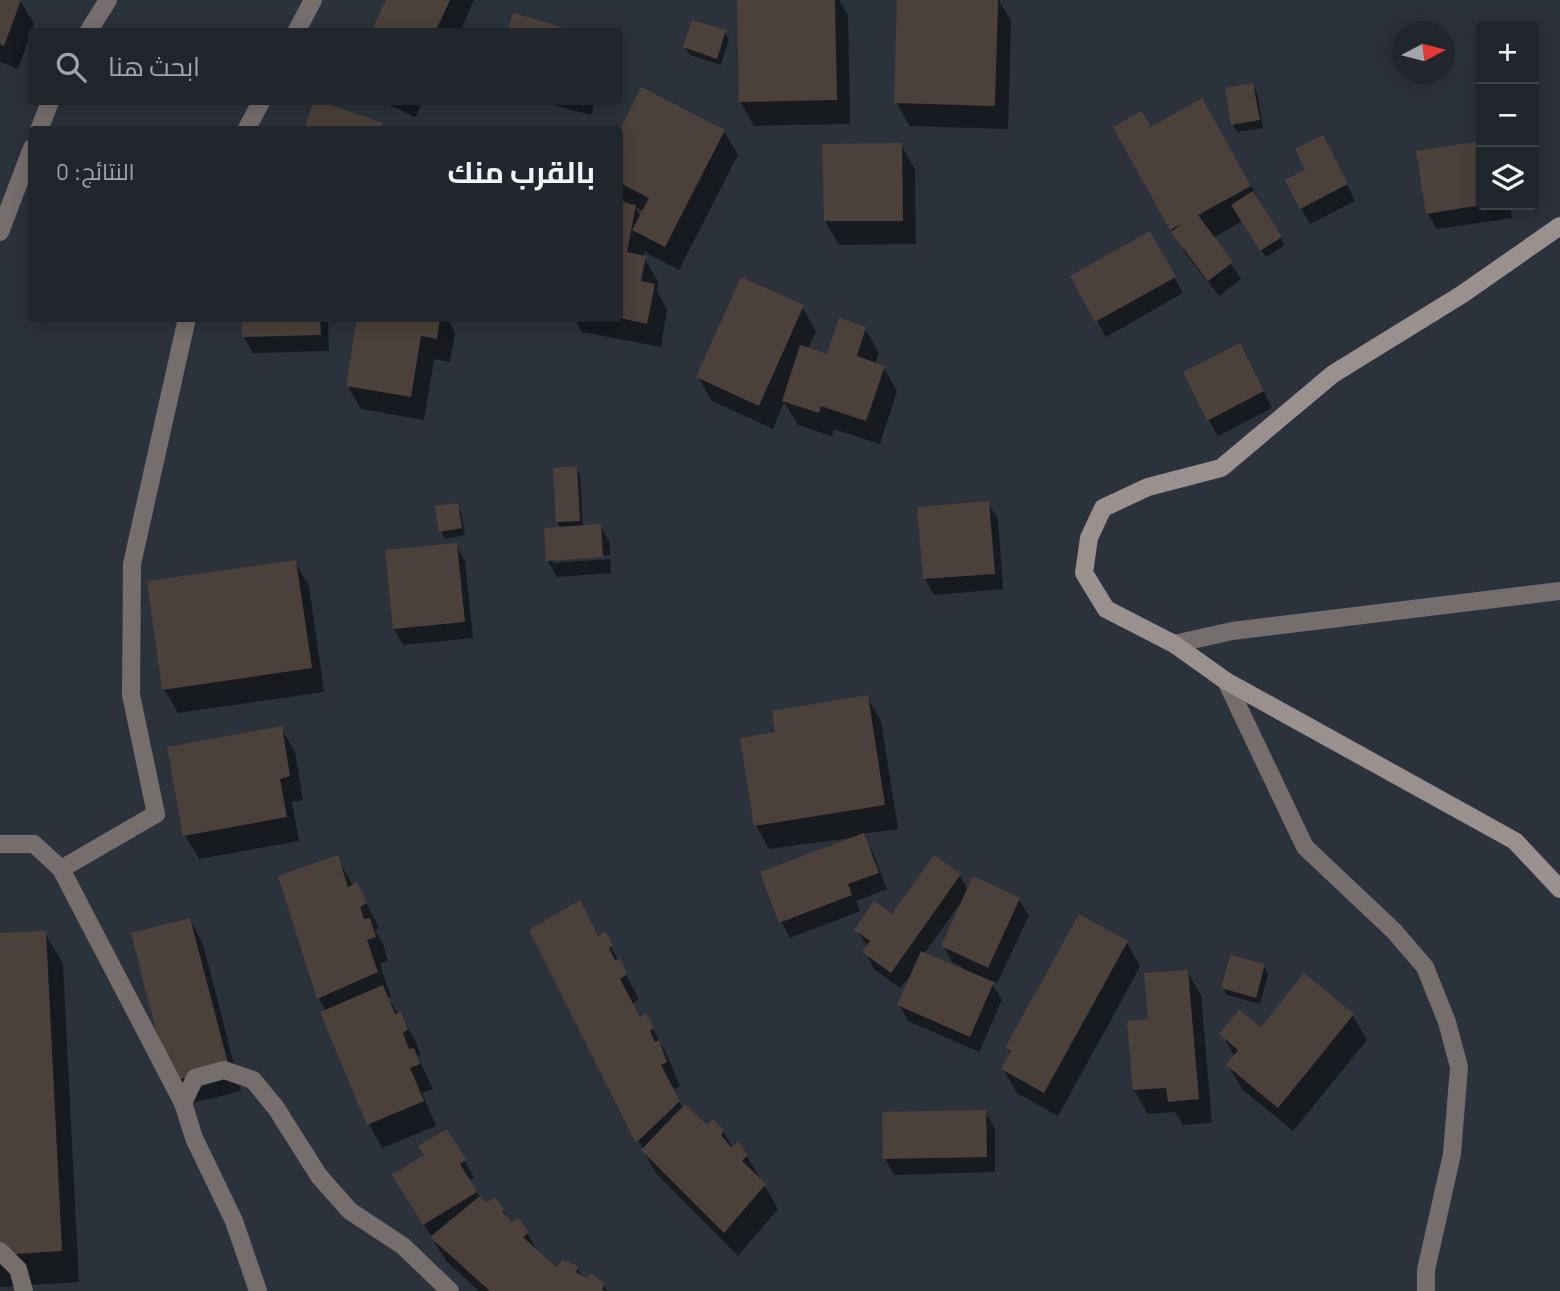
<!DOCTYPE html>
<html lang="ar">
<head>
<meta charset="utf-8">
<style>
  :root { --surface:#21262c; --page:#292e34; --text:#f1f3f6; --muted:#a2a5a9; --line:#3e4348 }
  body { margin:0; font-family:Barlow,Cairo,sans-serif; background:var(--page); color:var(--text); direction:rtl }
  .controls { position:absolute; right:21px; top:21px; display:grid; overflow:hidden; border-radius:7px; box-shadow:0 4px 18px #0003 }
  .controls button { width:63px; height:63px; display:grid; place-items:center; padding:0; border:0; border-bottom:2px solid var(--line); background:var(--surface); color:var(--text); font:35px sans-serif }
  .compass { position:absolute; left:1392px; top:21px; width:63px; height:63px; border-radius:50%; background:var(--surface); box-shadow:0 4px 18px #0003; rotate:83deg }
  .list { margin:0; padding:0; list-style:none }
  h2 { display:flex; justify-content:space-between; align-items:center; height:91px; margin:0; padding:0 28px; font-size:30px }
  h2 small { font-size:23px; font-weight:400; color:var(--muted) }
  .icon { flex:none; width:38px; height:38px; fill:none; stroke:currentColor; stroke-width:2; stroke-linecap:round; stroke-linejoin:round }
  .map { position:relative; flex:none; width:1560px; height:1291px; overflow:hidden; direction:ltr }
  .search { position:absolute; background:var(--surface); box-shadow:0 4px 18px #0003; left:28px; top:28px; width:595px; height:77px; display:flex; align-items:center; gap:18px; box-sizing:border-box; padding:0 24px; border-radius:7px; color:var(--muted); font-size:26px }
  .panel { position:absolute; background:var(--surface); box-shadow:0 4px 18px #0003; left:28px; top:126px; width:595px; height:196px; border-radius:7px; direction:rtl }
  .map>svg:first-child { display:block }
</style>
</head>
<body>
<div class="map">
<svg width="1560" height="1291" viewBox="0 0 1560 1291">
  <rect width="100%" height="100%" fill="#2c323b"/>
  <!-- shadow -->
  <g fill="#0007" fill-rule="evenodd">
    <polygon points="0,0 20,0 34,24 18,69 0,62"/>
    <polygon points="387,0 474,0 460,32 373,32"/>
    <polygon points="739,0 839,0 848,15 850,124 754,126 740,102"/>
    <polygon points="899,0 999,0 1011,21 1008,129 910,126 896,102"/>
    <polygon points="724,32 729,39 721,65 690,55 685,47"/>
    <polygon points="1252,85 1257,92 1263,128 1237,132 1233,125"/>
    <path d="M642,89L724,131L738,155L679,270L648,254L645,250L644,257L658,282L657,291L667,310L661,347L582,332L574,318H620V204L632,205L620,198V134ZM635,207L644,211L641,217L639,214Z"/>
    <polygon points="382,102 423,102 415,117"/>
    <polygon points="543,102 595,102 591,115"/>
    <polygon points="1215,124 1285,245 1266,257 1243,221 1213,238 1241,279 1219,296 1185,253 1115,128 1150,129"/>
    <polygon points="1481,143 1481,205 1510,205 1512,218 1437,229 1427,213 1418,153"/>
    <polygon points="901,145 915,169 916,244 839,245 825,221 824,146"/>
    <polygon points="1331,153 1355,201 1310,224 1301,208 1308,171"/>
    <polygon points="1149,233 1183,293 1106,337 1072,276"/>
    <polygon points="802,307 816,331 808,349 828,356 865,329 879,353 875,364 883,367 897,391 880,444 834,429 832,436 798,425 784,402 773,429 712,401 698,377"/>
    <polygon points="244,318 328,318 329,351 253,353 244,337"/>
    <polygon points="359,318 447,318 455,333 450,362 434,359 424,420 361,409 347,385"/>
    <polygon points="1248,361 1272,408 1218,436 1209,420"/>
    <polygon points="576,468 580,475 583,527 600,525 609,541 610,555 553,559 553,563 610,559 611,573 557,577 548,561 546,529 561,528 557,522"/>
    <polygon points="988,503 998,519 1003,589 934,595 925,579"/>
    <polygon points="457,504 461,512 465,535 445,539 441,531"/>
    <polygon points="456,545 465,561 473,638 403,645 394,629"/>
    <polygon points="295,562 309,586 324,692 178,713 164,689"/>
    <polygon points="867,697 881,721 898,829 862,834 872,851 887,889 856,901 860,911 790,938 781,922 858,837 769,849 756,825 777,734"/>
    <polygon points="281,728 295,752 303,800 292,802 299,841 199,859 185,835"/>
    <polygon points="337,857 353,886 357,885 379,928 375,930 383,944 388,961 380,964 391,997 388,998 414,1038 421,1055 417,1056 433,1089 422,1093 436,1126 382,1148 369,1124 326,1011 319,999 280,877"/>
    <path d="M960,876L968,890L974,878L1019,900L1029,916L997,983L990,980L1002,1000L979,1052L908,1021L899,1005L912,974L900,988L874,969L865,952L868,947L856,930L893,917ZM959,905L961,906L943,946L952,962L962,967L961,970L924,954Z"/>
    <polygon points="190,920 203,944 241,1091 185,1105 171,1081"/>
    <polygon points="531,931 598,937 604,934 639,999 632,1004 640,1019 646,1016 666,1053 680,1086 673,1090 683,1109 707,1127 723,1131 733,1148 747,1156 778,1209 738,1256 657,1174 651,1165"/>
    <polygon points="45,933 63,964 79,1282 0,1287 0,935"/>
    <polygon points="1127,943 1140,967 1058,1116 1017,1093 1003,1069 1011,1054 1007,1048"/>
    <polygon points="1264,966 1268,974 1260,1004 1227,995 1223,988"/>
    <polygon points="1187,971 1201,995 1212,1123 1183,1125 1175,1112 1148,1114 1134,1090 1129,1023 1150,1021"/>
    <polygon points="1305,976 1353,1016 1367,1040 1293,1131 1242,1089 1228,1065 1235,1057 1222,1034 1261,1030"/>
    <polygon points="985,1112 995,1128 995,1172 894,1175 885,1159"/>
    <polygon points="446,1131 474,1177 468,1181 487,1206 503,1210 512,1225 527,1233 539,1254 558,1271 577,1268 583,1278 604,1285 607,1291 479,1291 446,1261 404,1191 426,1156"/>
  </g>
  <!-- building -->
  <g fill="#4b413a">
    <polygon points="0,0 21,0 4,46 0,44"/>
    <polygon points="386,0 450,0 436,30 433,28 431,32 371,32"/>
    <polygon points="737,0 835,0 837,100 739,102"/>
    <polygon points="897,0 998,0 995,106 894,103"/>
    <polygon points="513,13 576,31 576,32 507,32"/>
    <polygon points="692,20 726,30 717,59 683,47"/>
    <polygon points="1253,83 1260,120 1231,125 1225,88"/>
    <polygon points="641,87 725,130 665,247 632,230 649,198 620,183 620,130"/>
    <polygon points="1202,98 1251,186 1198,215 1233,262 1208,281 1171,232 1183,223 1170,230 1113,127 1142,111 1151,127"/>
    <polygon points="313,102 322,102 383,123 381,130 304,130"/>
    <polygon points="1323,135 1348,184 1300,209 1285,180 1305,170 1295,149"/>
    <polygon points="1481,141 1481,205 1426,214 1416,151"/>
    <polygon points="902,143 903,221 824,221 822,144"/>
    <polygon points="1253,191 1282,237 1260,251 1231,205"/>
    <polygon points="620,202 636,205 627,252 646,256 641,281 655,284 647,324 620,318"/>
    <polygon points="1150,231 1176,277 1095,322 1070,276"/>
    <polygon points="741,277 804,305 759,406 696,377"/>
    <polygon points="242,318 320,318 321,335 242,337"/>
    <polygon points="357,318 440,318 437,339 421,336 411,397 346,386"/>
    <polygon points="839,318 866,327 857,356 885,366 866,421 821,406 819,413 782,401 800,345 827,354"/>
    <polygon points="1240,343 1264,391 1207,421 1183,372"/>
    <polygon points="577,466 580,521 556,522 553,468"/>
    <polygon points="989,501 995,574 923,579 917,507"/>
    <polygon points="458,503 462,528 439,532 435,506"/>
    <polygon points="601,524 603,557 546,561 544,528"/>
    <polygon points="457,543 465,622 393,629 385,550"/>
    <polygon points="296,560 312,668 162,690 147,581"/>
    <polygon points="868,695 885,805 754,826 740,738 775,732 772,711"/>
    <polygon points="282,726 290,776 280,779 287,817 183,836 167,747"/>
    <polygon points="864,833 879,873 848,884 852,895 779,923 760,872"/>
    <polygon points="338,855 348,887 357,882 367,903 360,907 364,919 370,918 376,937 367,940 378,972 317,999 278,876"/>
    <polygon points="934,855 961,874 891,973 862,952 870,941 854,930 874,901 892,914"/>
    <polygon points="973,876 1020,898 988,968 941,946"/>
    <polygon points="580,900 598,936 605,931 613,945 609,948 615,960 620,959 627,974 620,979 640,1017 646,1013 654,1028 650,1031 655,1042 659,1040 667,1062 661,1065 680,1101 636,1143 529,930"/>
    <polygon points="1079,914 1128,941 1044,1093 1001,1069 1011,1051 1005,1048"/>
    <polygon points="190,918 229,1067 169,1082 131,933"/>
    <polygon points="46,931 62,1251 0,1255 0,933"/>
    <polygon points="921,951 994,982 970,1037 897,1005"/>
    <polygon points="1230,955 1265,964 1256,998 1221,988"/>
    <polygon points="1188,970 1199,1099 1168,1102 1166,1088 1133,1090 1127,1021 1148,1019 1144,973"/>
    <polygon points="1304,973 1354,1014 1278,1108 1226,1065 1238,1050 1219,1034 1239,1010 1261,1027"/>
    <polygon points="383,985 395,1014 401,1012 408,1030 403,1033 409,1049 414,1048 420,1064 410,1068 424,1101 367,1125 320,1012"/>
    <polygon points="685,1104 707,1125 713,1119 724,1130 721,1135 731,1147 738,1142 748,1155 742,1161 766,1184 724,1233 641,1150"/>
    <polygon points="986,1110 987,1157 883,1159 882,1112"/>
    <polygon points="447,1129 466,1160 460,1164 477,1192 423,1225 392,1175 424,1155 418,1146"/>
    <polygon points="480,1196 487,1203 494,1197 504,1209 502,1211 512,1222 518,1218 529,1232 523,1237 557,1268 562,1260 578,1266 576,1272 588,1279 591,1273 605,1284 602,1289 605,1291 490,1291 430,1237"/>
  </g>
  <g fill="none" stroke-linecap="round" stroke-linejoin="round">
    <!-- minor -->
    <g stroke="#756e6d" stroke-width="18">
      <polyline points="88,32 108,0"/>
      <polyline points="296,32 313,0"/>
      <polyline points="39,130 50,102"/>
      <polyline points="246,130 261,102"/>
      <polyline points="0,232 32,148"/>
      <polyline points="1174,644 1232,631 1560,591"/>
      <polyline points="1226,681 1305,847 1394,931 1425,967 1447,1022 1459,1067 1452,1154 1426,1270 1426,1291"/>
      <polyline points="0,844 34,844 61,869 183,1103"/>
      <polyline points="61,869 156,814 131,695 132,564 187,318"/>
      <polyline points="0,1251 18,1269 24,1291"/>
      <polyline points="258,1291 234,1221 194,1138 183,1103 195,1078 224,1070 253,1080 276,1108 319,1176 350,1211 403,1246 450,1291"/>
    </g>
    <!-- secondary -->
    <polyline stroke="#9a908e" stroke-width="18" points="1560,226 1461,295 1333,374 1221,468 1148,487 1103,508 1089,538 1084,573 1106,609 1174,644 1226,681 1515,841 1560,889"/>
  </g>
</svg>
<div class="controls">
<button>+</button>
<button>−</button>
<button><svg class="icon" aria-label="layers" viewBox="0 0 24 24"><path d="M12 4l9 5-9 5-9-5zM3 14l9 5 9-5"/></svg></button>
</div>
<svg class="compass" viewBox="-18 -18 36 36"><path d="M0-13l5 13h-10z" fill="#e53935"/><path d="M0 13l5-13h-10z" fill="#a2a5a9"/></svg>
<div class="search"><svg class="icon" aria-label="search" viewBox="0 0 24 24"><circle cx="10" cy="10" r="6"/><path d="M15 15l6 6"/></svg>ابحث هنا</div>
<section class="panel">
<h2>بالقرب منك<small>النتائج: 0</small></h2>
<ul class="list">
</ul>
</section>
</div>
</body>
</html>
